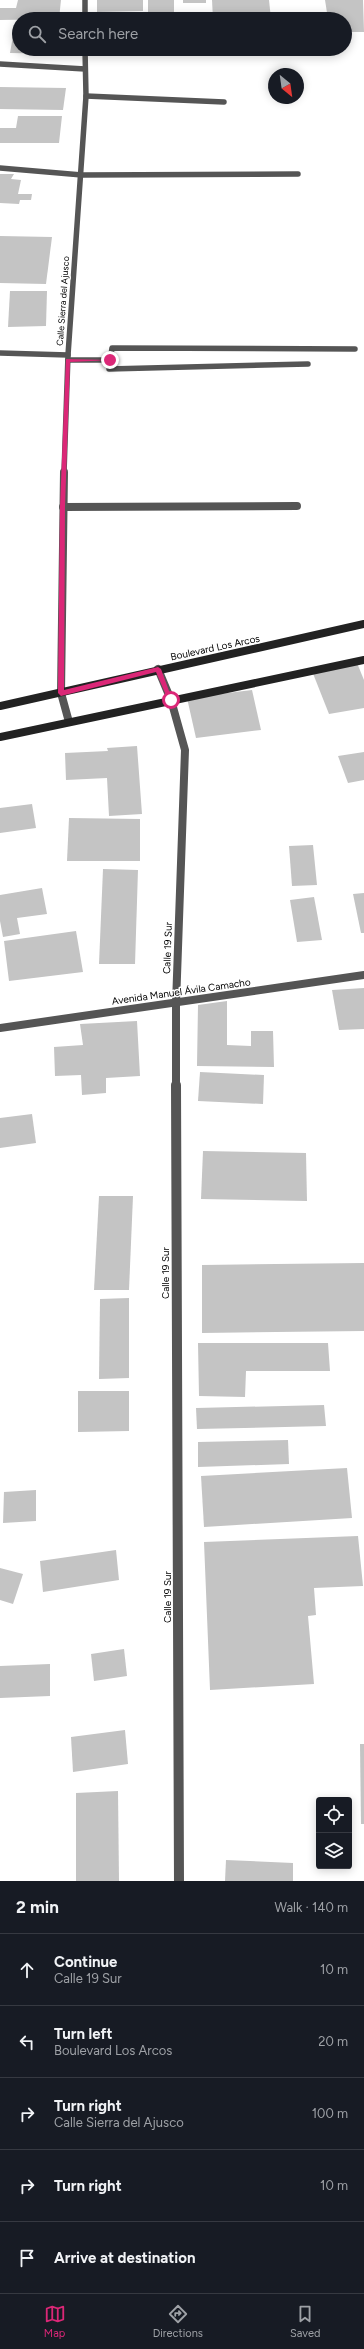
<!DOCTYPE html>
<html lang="en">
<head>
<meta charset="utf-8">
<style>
  :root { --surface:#171b24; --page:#242831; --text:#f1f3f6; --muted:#9ea1a6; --line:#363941; --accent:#db2777 }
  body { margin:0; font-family:Figtree,sans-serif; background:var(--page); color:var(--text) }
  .controls { position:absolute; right:12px; bottom:12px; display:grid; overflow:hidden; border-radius:4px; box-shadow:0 2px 10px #0003 }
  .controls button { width:36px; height:36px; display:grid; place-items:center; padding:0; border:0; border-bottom:1px solid var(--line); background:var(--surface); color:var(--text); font:20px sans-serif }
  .compass { position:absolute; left:268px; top:68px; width:36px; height:36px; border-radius:50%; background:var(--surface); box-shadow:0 2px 10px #0003; rotate:151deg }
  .stop { position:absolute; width:12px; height:12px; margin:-9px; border:3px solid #db2777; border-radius:50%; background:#fff }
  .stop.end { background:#db2777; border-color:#fff; box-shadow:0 1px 4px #0008 }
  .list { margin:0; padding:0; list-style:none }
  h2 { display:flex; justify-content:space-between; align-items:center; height:52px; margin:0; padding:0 16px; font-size:17px }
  h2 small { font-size:13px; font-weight:400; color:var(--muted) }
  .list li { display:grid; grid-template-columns:26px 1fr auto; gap:12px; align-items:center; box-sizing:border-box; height:72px; padding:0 16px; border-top:1px solid var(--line) }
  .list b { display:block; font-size:15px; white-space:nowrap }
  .list p { margin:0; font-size:13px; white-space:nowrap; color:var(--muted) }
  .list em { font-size:13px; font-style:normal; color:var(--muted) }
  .icon { flex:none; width:22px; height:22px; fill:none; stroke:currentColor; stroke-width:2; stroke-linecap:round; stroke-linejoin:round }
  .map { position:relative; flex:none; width:364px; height:1881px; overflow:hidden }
  .search { position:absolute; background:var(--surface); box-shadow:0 2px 10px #0003; left:12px; right:12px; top:12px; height:44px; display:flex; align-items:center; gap:10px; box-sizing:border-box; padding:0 14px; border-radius:22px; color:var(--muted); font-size:15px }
  .sheet { height:412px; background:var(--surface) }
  nav { display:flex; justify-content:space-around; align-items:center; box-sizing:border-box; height:56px; border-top:1px solid var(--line); background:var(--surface); font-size:11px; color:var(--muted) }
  nav a { display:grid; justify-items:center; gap:2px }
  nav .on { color:var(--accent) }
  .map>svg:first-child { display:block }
</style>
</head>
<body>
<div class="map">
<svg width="364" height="1881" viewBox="0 0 364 1881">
  <rect width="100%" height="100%" fill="#fff"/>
  <!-- building -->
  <g fill="#c4c4c4">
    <polygon points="18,0 61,0 59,19 0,20 0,8 16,8"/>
    <polygon points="97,0 143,0 143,11 97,12"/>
    <polygon points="148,0 174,0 174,19 143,19 143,12 148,12"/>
    <rect x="183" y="0" width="23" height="3"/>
    <polygon points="212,0 269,0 271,19 213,19"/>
    <polygon points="325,0 363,0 364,32 345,32 345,19 328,19"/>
    <polygon points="140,13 140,19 94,19 94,14"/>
    <polygon points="13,36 19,37 19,49 61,49 61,54 10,53"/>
    <polygon points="95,49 141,49 141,51 95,52"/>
    <polygon points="0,87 66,88 63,110 0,109"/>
    <polygon points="18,116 62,116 59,143 0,143 0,128 16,128"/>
    <polygon points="0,174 14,174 11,179 21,180 18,194 32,194 31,200 20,200 19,204 0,203"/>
    <polygon points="0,236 52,237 46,284 0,283"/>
    <polygon points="10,291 47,291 46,326 8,327"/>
    <polygon points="357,663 364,680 364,708 329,714 312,671"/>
    <polygon points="252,690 261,730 196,738 187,698"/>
    <polygon points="137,746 142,814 109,816 107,778 66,780 65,753 108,751 107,748"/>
    <polygon points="364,752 364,780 348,783 338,756"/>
    <polygon points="32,804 36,828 0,833 0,808"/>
    <polygon points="69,818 140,819 140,861 67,861"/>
    <polygon points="313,845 317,885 292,886 289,846"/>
    <polygon points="103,869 138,870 135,964 99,964"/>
    <polygon points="42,888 47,914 17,918 20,934 3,937 0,921 0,895"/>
    <polygon points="364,893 364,933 361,933 353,894"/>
    <polygon points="314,897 322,940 297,942 290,900"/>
    <polygon points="76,931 83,972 9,981 4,941"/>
    <polygon points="364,988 364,1029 339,1030 332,990"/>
    <polygon points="227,1001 227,1045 251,1046 251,1031 273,1031 274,1067 197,1066 198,1005"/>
    <polygon points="137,1021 140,1076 106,1078 106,1093 82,1095 81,1075 55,1076 54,1047 83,1045 80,1024"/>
    <polygon points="200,1072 264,1075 263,1104 198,1101"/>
    <polygon points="32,1114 36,1143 0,1148 0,1118"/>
    <polygon points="203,1151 306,1153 307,1201 201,1199"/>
    <polygon points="99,1196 133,1196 129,1290 94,1290"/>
    <polygon points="364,1263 364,1331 202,1333 202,1265"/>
    <polygon points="129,1298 129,1378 99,1379 100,1299"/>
    <polygon points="198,1343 328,1343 330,1371 246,1371 245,1397 199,1396"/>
    <polygon points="78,1391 129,1391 129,1431 78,1432"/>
    <polygon points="324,1405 326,1426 197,1429 196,1408"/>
    <polygon points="288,1440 289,1464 198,1467 198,1442"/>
    <polygon points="347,1468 352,1518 204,1527 201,1476"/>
    <polygon points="36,1490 36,1521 3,1523 4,1492"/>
    <polygon points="358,1536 363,1586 314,1588 316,1615 308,1616 314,1684 210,1690 204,1542"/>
    <polygon points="116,1550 119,1580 43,1592 40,1561"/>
    <polygon points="0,1568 23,1574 13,1604 0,1600"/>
    <polygon points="124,1649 127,1676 94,1681 91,1654"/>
    <polygon points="50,1664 50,1696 0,1698 0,1666"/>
    <polygon points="125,1730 128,1764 73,1772 71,1737"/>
    <polygon points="360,1744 364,1744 364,1824 361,1824"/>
    <polygon points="118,1791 119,1881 76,1881 76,1793"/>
    <polygon points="226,1860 293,1863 293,1881 225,1881"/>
  </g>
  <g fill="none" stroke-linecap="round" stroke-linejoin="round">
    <!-- minor-far2 -->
    <g stroke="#555" stroke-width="5.5">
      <polyline points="85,0 85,19"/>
      <polyline points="0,64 85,69"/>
      <polyline points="86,96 224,102"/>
      <polyline points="0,168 82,175 298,174"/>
      <polyline points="0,353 68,355"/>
      <polyline points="68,360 110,360"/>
      <polyline points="308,364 109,369 112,348 355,349"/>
      <polyline points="64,473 68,355 86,96 85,49"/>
    </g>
    <!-- minor-far1 -->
    <g stroke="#555" stroke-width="8">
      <polyline points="64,472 61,693 69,722"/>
      <polyline points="63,507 297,506"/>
      <polyline points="158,669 171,700 185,750 176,1004 176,1086"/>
    </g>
    <!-- minor -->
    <polyline stroke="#555" stroke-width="10" points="176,1085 179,1881"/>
    <!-- tertiary -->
    <polyline stroke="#555" stroke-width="8" points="0,1028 364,975"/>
    <!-- secondary -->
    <g stroke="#222" stroke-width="8">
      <polyline points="0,706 364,624"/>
      <polyline points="0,737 364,660"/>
    </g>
  </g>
  <!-- route -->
  <polygon fill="#db2777" points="66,359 112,360 70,362 65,507 64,690 158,667 161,669 173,702 169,702 156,672 61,696 58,693 60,507"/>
  <g text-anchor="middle" stroke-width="3" stroke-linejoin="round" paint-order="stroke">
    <!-- far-street labels -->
    <g font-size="9" fill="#000" stroke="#fff">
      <text transform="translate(63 301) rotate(-86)" y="3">Calle Sierra del Ajusco</text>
    </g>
    <!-- street labels -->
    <g font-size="10" fill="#000" stroke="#fff">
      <text transform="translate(215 647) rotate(-12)" y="4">Boulevard Los Arcos</text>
      <text transform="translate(167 948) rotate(-88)" y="4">Calle 19 Sur</text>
      <text transform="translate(181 991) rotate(-8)" y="4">Avenida Manuel Ávila Camacho</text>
      <text transform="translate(165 1273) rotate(-90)" y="4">Calle 19 Sur</text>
      <text transform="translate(167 1597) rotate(-90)" y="4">Calle 19 Sur</text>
    </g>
  </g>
</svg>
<div class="controls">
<button><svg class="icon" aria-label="locate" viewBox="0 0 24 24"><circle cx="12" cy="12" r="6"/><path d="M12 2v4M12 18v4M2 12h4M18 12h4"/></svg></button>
<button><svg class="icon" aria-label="layers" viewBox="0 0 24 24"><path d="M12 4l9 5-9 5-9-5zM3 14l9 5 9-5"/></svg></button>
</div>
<svg class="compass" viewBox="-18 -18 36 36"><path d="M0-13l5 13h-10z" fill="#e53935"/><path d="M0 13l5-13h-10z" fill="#9ea1a6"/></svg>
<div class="stop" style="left:171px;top:700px"></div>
<div class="stop end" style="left:110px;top:360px"></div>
<div class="search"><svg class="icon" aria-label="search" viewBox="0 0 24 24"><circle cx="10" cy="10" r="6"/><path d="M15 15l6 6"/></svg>Search here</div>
</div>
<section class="sheet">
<h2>2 min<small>Walk · 140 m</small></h2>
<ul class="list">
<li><svg class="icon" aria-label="ahead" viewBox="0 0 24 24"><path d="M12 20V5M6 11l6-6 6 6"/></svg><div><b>Continue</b><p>Calle 19 Sur</p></div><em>10 m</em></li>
<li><svg class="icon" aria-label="left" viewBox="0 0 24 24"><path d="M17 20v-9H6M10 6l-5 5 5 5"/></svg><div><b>Turn left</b><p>Boulevard Los Arcos</p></div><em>20 m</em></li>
<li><svg class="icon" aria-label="right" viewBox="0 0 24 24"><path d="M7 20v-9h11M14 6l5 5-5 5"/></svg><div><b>Turn right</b><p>Calle Sierra del Ajusco</p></div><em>100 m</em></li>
<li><svg class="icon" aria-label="right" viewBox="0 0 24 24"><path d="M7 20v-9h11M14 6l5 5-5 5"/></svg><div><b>Turn right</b></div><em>10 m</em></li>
<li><svg class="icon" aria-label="arrive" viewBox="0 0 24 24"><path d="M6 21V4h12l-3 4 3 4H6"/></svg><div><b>Arrive at destination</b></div></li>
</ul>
</section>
<nav>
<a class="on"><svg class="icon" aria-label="map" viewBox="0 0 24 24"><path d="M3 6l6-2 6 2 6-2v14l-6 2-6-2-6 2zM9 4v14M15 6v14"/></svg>Map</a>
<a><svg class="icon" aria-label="directions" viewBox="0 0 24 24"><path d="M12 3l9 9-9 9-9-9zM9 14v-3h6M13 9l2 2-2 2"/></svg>Directions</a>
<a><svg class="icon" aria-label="saved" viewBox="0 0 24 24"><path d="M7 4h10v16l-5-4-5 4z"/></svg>Saved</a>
</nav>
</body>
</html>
